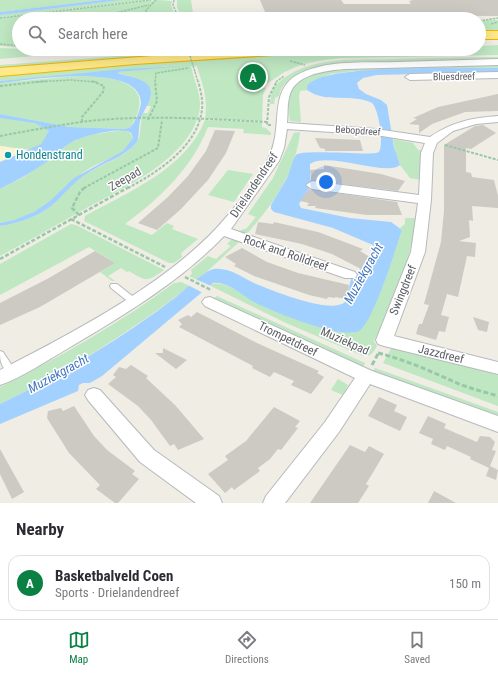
<!DOCTYPE html>
<html lang="en">
<head>
<meta charset="utf-8">
<style>
  :root { --surface:#fff; --page:#f7f7f7; --text:#2b2b33; --muted:#7c7c81; --line:#e1e1e2; --accent:#0b8043 }
  body { margin:0; font-family:"Roboto Condensed",sans-serif; background:var(--page); color:var(--text) }
  .you { position:absolute; left:326px; top:182px; width:14px; height:14px; margin:-10px; border:3px solid #fff; border-radius:50%; background:#1a73e8; box-shadow:0 0 0 6px #1a73e833 }
  .badge { display:grid; place-items:center; width:26px; height:26px; border-radius:50%; background:var(--accent); color:#fff; font-size:13px; font-weight:700 }
  .pin { position:absolute; translate:-50% -50%; border:2px solid #fff; box-shadow:0 1px 4px #0006 }
  .list { margin:0; padding:0; list-style:none }
  h2 { display:flex; justify-content:space-between; align-items:center; height:52px; margin:0; padding:0 16px; font-size:17px }
  h2 small { font-size:13px; font-weight:400; color:var(--muted) }
  .list li { display:grid; grid-template-columns:26px 1fr auto; gap:12px; align-items:center; box-sizing:border-box; height:56px; margin:0 8px 8px; padding:0 8px; border:1px solid var(--line); border-radius:12px }
  .list b { display:block; font-size:15px; white-space:nowrap }
  .list p { margin:0; font-size:13px; white-space:nowrap; color:var(--muted) }
  .list em { font-size:13px; font-style:normal; color:var(--muted) }
  .icon { flex:none; width:22px; height:22px; fill:none; stroke:currentColor; stroke-width:2; stroke-linecap:round; stroke-linejoin:round }
  .map { position:relative; flex:none; width:498px; height:503px; overflow:hidden }
  .search { position:absolute; background:var(--surface); box-shadow:0 4px 16px #0002; left:12px; right:12px; top:12px; height:44px; display:flex; align-items:center; gap:10px; box-sizing:border-box; padding:0 14px; border-radius:22px; color:var(--muted); font-size:15px }
  .sheet { height:116px; background:var(--surface) }
  nav { display:flex; justify-content:space-around; align-items:center; box-sizing:border-box; height:56px; border-top:1px solid var(--line); background:var(--surface); font-size:11px; color:var(--muted) }
  nav a { display:grid; justify-items:center; gap:2px }
  nav .on { color:var(--accent) }
  .map>svg:first-child { display:block }
</style>
</head>
<body>
<div class="map">
<svg width="498" height="503" viewBox="0 0 498 503">
  <rect width="100%" height="100%" fill="#efede4"/>
  <!-- green -->
  <g fill="#bfe7c2">
    <polygon points="0,0 102,0 0,12"/>
    <polygon points="146,0 0,17 0,15 121,0"/>
    <polygon points="157,0 172,1 171,5 176,19 29,19 42,17 26,17 24,19 19,19 19,47 0,46 0,18"/>
    <polygon points="177,0 191,0 194,19 182,19 177,7"/>
    <polygon points="373,16 472,17 478,16 477,19 316,19"/>
    <polygon points="489,20 498,20 498,31 479,32 479,21"/>
    <path d="M498,45V55L341,58C323,60 305,62 289,70C277,75 270,85 258,86L266,88L263,95L262,121L205,119C208,96 203,87 197,66H191C194,82 203,97 199,113C188,160 121,189 83,210C55,226 28,241 0,256V226C21,223 43,215 58,200C67,191 74,182 85,175C102,163 127,158 138,140C141,135 140,121 143,113H148L151,106H146C163,82 135,77 119,74L118,72L181,65L0,81V76C159,61 319,49 479,49V46Z"/>
    <polygon points="0,48 44,50 114,49 0,59"/>
    <polygon points="211,49 266,49 0,70 0,65"/>
    <path d="M498,57V60L348,64L301,73C290,79 281,84 279,96L275,98L274,104H270C271,92 274,85 284,78C314,56 359,60 394,59C429,58 463,57 498,57Z"/>
    <path d="M498,63V68L354,71L331,74L312,81L307,90L300,91L299,97L301,122L290,121C284,81 300,77 335,69Z"/>
    <path d="M66,77C98,74 163,77 131,126L125,129L70,127L0,114V83Z"/>
    <path d="M0,118C16,119 37,119 49,131C48,139 38,149 29,149C20,150 9,147 0,146Z"/>
    <path d="M205,120L262,122V127L266,128L271,133V135L243,133L244,129L208,127C192,168 160,198 125,224L152,235L167,223L174,226L172,229L198,239L181,253L182,257L174,263H169L84,221L85,216C128,192 186,169 205,120Z"/>
    <path d="M123,130L129,132L133,138C127,155 104,160 90,168C69,180 56,200 35,212C24,218 12,221 0,223V189L24,177L52,158L71,142L90,135Z"/>
    <path d="M300,132C296,173 271,207 245,236L237,234L243,229H246L256,217L248,214L273,178L292,137L294,133Z"/>
    <polygon points="393,139 413,143 418,150 421,150 420,180 410,178 400,165 396,154"/>
    <polygon points="228,170 253,174 234,202 208,195"/>
    <path d="M405,218H417C410,261 394,303 374,341L377,346C373,353 370,358 361,355L286,323L209,285C224,278 243,296 256,302C286,318 319,327 352,333L358,331L365,324L383,285L402,230L400,228L405,224Z"/>
    <path d="M71,224L76,225L164,270C147,282 147,282 129,271L127,272L121,268L108,276L115,281H112L100,272L115,263L89,247L0,295V264Z"/>
    <polygon points="232,239 240,241 198,280 189,276 192,274 191,270 208,256 216,259 231,246 227,244"/>
    <path d="M181,282L190,286C130,332 68,371 0,404V387C60,357 120,323 174,283Z"/>
    <polygon points="217,296 365,363 363,368 213,299"/>
    <polygon points="392,347 498,375 498,406 383,363"/>
    <polygon points="375,368 498,412 498,418 373,371"/>
    <polygon points="338,379 348,385 343,395 331,390"/>
  </g>
  <!-- sand -->
  <polygon fill="#fbf4d2" points="0,146 29,150 0,162"/>
  <!-- water -->
  <g fill="#a3d1ff">
    <polygon points="102,0 121,0 0,15 0,12"/>
    <path d="M182,66L118,72L119,74C131,77 157,79 150,99C148,105 143,112 141,118C138,126 140,134 137,142C124,158 104,162 88,173C76,180 68,190 58,200C43,215 21,223 0,226V223L14,220L34,212L50,201L74,178L123,151L133,138L131,133C121,126 84,136 72,142C64,146 58,154 51,159C34,171 18,180 0,189V162L41,144L49,131L35,123L0,118V114L70,127L125,129C127,128 128,128 130,127C135,124 141,108 141,102C138,61 26,81 0,83V81L125,69Z"/>
    <path d="M437,68H498V72L377,75L363,78L357,83L359,89L366,94L381,100L387,105L394,147L400,165C387,177 328,151 310,164V187L299,204L301,208L350,218L391,222L402,230C396,248 373,323 359,331C342,340 271,311 254,302C243,296 227,281 213,283L102,376L90,383H83L79,385L78,391L0,424V404C62,374 121,339 176,297C184,291 205,270 214,269C229,267 241,277 254,283C271,290 331,315 345,302L352,276L379,254L380,248L333,228L274,212L271,209V205C276,196 282,187 287,178C290,171 292,161 296,155C301,149 363,155 376,153L379,152C384,143 379,110 372,103C353,93 326,104 307,90V86C319,67 413,69 437,68Z"/>
  </g>
  <!-- pier -->
  <polygon fill="#efede4" points="195,279 211,286 203,293 188,285"/>
  <!-- building -->
  <g fill="#cccac3">
    <polygon points="260,0 341,0 344,4 411,4 409,1 413,0 498,0 498,16 373,15 268,19"/>
    <polygon points="498,94 498,111 465,112 432,124 419,133 419,125 409,124 417,119 413,118 438,107"/>
    <polygon points="483,125 496,133 471,149 466,148 466,172 471,173 472,177 494,180 498,196 498,208 472,206 473,221 469,220 470,237 459,241 476,243 475,257 467,256 458,297 447,294 441,315 449,317 445,332 439,331 436,340 416,334 419,324 422,324 429,305 424,304 441,242 444,211 444,145 475,126"/>
    <polygon points="215,130 235,131 226,153 208,180 181,209 157,230 138,223 168,197 188,176 206,151"/>
    <polygon points="315,138 360,140 363,151 325,151 325,149 320,148"/>
    <polygon points="324,165 381,174 405,181 398,191 311,180 310,170 324,169"/>
    <polygon points="309,189 397,202 402,215 367,215 315,208 316,206 307,206 309,203 300,201"/>
    <polygon points="258,222 273,224 274,222 318,232 363,249 360,251 373,259 361,269 332,254 302,244 255,234"/>
    <polygon points="242,248 267,262 298,273 349,285 346,299 335,297 335,298 328,297 327,299 309,295 254,276 234,266 236,264 225,257"/>
    <polygon points="95,251 115,263 40,307 0,325 0,303 49,278"/>
    <polygon points="197,312 257,343 319,371 317,373 324,377 311,394 291,385 294,381 274,372 270,377 252,368 253,366 179,327 182,324 178,320 188,315 191,317"/>
    <polygon points="473,317 489,322 487,332 478,330"/>
    <polygon points="163,348 187,360 176,369 155,353 163,353"/>
    <polygon points="131,365 148,376 146,378 175,405 204,439 178,450 174,444 170,446 151,420 138,406 108,384 116,377 113,375 119,367 126,369"/>
    <polygon points="379,397 397,405 394,411 407,417 400,431 368,416"/>
    <polygon points="74,406 94,436 107,450 135,471 132,474 139,479 118,503 115,503 96,489 100,485 69,453 47,418 48,411 61,408 63,411"/>
    <polygon points="274,407 300,421 295,427 298,428 281,450 278,449 270,459 258,468 260,471 234,490 232,487 225,493 208,474 228,460 225,456 246,441"/>
    <polygon points="428,416 446,424 444,428 477,442 480,436 490,437 495,442 492,450 496,451 490,466 498,470 496,480 486,476 489,468 470,459 471,457 447,446 445,450 431,444 433,439 419,433"/>
    <polygon points="350,445 365,452 369,446 384,454 366,484 369,486 358,503 310,503"/>
    <polygon points="0,449 24,492 12,499 0,474"/>
    <polygon points="434,491 456,503 428,503"/>
  </g>
  <g fill="none" stroke-linecap="round" stroke-linejoin="round">
    <defs>
      <g id="lane">
        <polygon points="111,284 117,284 136,299 137,301 136,303 130,303 111,288 110,286"/>
        <path d="M0,351L3,352L15,370L16,372L15,374C8,376 3,368 1,362C0,359 0,354 0,351Z"/>
      </g>
      <g id="street">
        <path d="M498,59V65L344,69C325,71 293,74 289,98C287,106 288,115 287,123L376,129L430,137C452,122 471,118 498,116V122L476,124L453,131L437,143L433,153L431,200L425,252L394,336L498,362V374L384,346L378,344L376,340L411,252L418,203L312,189L306,185L312,181L419,195L421,153L425,143L376,135L287,129L284,148L279,161L231,229L355,272L357,275L355,278H345L224,236C179,283 122,316 67,349C46,361 23,377 0,385V370C73,333 176,279 228,215C244,196 269,167 274,142C280,119 272,89 297,75C326,59 366,63 398,62C431,61 465,60 498,59Z"/>
        <polygon points="498,72 498,78 410,80 405,77 410,74"/>
        <polygon points="210,297 372,371 498,416 498,432 370,384 339,432 285,503 263,503 266,496 325,422 355,378 205,306 202,302 205,298"/>
        <polygon points="94,388 100,390 154,450 219,496 222,503 196,503 140,462 88,400 85,395 88,390"/>
      </g>
      <g id="highway">
        <rect x="479" y="31" width="19" height="8"/>
        <polygon points="241,49 311,49 309,52 304,53 135,64 0,76 0,68"/>
      </g>
    </defs>
    <!-- lane casing -->
    <use href="#lane" stroke="#b6b9be" stroke-width="2"/>
    <!-- street casing -->
    <use href="#street" stroke="#b6b9be" stroke-width="2"/>
    <!-- highway casing -->
    <use href="#highway" stroke="#f2b600" stroke-width="2"/>
    <!-- path-far3 -->
    <g stroke="#98c8a9" stroke-width="1.5" stroke-dasharray="2.5 1" stroke-linecap="butt">
      <polyline points="174,0 173,5 179,19"/>
      <polyline points="52,12 62,19"/>
      <polyline points="0,18 151,0"/>
      <polyline points="66,18 84,19"/>
      <polyline points="90,19 149,5"/>
      <polyline points="111,19 116,14"/>
      <polyline points="146,19 146,10 156,0"/>
      <polyline points="479,21 498,18"/>
      <polyline points="491,24 498,22"/>
      <polyline points="0,44 19,46"/>
      <polyline points="290,61 305,65"/>
      <polyline points="195,72 198,82"/>
      <polyline points="35,82 71,80 97,82"/>
      <polyline points="155,82 156,73 189,68"/>
      <polyline points="276,82 284,76"/>
    </g>
    <!-- path-far2 -->
    <g stroke="#98c8a9" stroke-width="2" stroke-dasharray="3 1.5" stroke-linecap="butt">
      <polyline points="0,86 46,81"/>
      <polyline points="148,120 157,101 155,81"/>
      <polyline points="82,122 82,117 103,92 104,86 92,81"/>
      <polyline points="271,125 267,125 269,97 277,81"/>
      <path d="M0,136C27,131 54,126 81,122C143,114 206,119 268,122"/>
      <polyline points="445,145 498,160"/>
      <polyline points="84,188 158,148 162,120"/>
      <path d="M128,188C156,173 194,149 201,115C204,103 201,92 198,81"/>
    </g>
    <!-- path-far1 -->
    <g stroke="#98c8a9" stroke-width="2.5" stroke-dasharray="4 2" stroke-linecap="butt">
      <polyline points="79,215 72,208 80,192 85,187"/>
      <polyline points="71,219 165,267"/>
      <polyline points="0,259 129,187"/>
      <polyline points="185,277 211,290"/>
    </g>
    <!-- path -->
    <g stroke="#98c8a9" stroke-width="3" stroke-dasharray="5 2.5" stroke-linecap="butt">
      <path d="M378,353C406,360 433,372 459,384C472,389 485,392 498,396"/>
      <polyline points="372,365 379,352"/>
    </g>
    <!-- lane -->
    <use href="#lane" fill="#fff" fill-rule="evenodd"/>
    <!-- street -->
    <use href="#street" fill="#fff" fill-rule="evenodd"/>
    <!-- highway -->
    <use href="#highway" fill="#ffe98a" fill-rule="evenodd"/>
    <!-- path-bridge -->
    <polyline stroke="#98c8a9" stroke-width="1.5" stroke-dasharray="2.5 1" stroke-linecap="butt" points="188,49 195,72"/>
  </g>
  <!-- markers -->
  <circle fill="#0f9aa8" stroke="#fff" stroke-width="1.5" cx="8" cy="155" r="4"/>
  <g text-anchor="middle" stroke-width="3" stroke-linejoin="round" paint-order="stroke">
    <!-- far-street labels -->
    <g font-size="10" fill="#5c5f65" stroke="#fff">
      <text transform="translate(454 76) rotate(-1)" y="4">Bluesdreef</text>
      <text transform="translate(358 130) rotate(4)" y="4">Bebopdreef</text>
    </g>
    <!-- culture labels -->
    <g font-size="12" fill="#0d838f" stroke="#fff" text-anchor="start">
      <text x="16" y="159">Hondenstrand</text>
    </g>
    <!-- street labels -->
    <g font-size="12" fill="#5c5f65" stroke="#fff">
      <text transform="translate(125 179) rotate(-30)" y="4">Zeepad</text>
      <text transform="translate(254 185) rotate(-56)" y="4">Drielandendreef</text>
      <text transform="translate(286 253) rotate(19)" y="4">Rock and Rolldreef</text>
      <text transform="translate(403 290) rotate(-68)" y="4">Swingdreef</text>
      <text transform="translate(288 339) rotate(26)" y="4">Trompetdreef</text>
      <text transform="translate(345 341) rotate(24)" y="4">Muziekpad</text>
      <text transform="translate(441 354) rotate(14)" y="4">Jazzdreef</text>
    </g>
    <!-- water labels -->
    <g font-size="13" font-style="italic" fill="#4075bd" stroke="#fff">
      <text transform="translate(363 273) rotate(-61)" y="5">Muziekgracht</text>
      <text transform="translate(58 373) rotate(-29)" y="5">Muziekgracht</text>
    </g>
  </g>
</svg>
<div class="you"></div>
<div class="pin badge" style="left:253px;top:77px">A</div>
<div class="search"><svg class="icon" aria-label="search" viewBox="0 0 24 24"><circle cx="10" cy="10" r="6"/><path d="M15 15l6 6"/></svg>Search here</div>
</div>
<section class="sheet">
<h2>Nearby<small></small></h2>
<ul class="list">
<li><span class="badge">A</span><div><b>Basketbalveld Coen</b><p>Sports · Drielandendreef</p></div><em>150 m</em></li>
</ul>
</section>
<nav>
<a class="on"><svg class="icon" aria-label="map" viewBox="0 0 24 24"><path d="M3 6l6-2 6 2 6-2v14l-6 2-6-2-6 2zM9 4v14M15 6v14"/></svg>Map</a>
<a><svg class="icon" aria-label="directions" viewBox="0 0 24 24"><path d="M12 3l9 9-9 9-9-9zM9 14v-3h6M13 9l2 2-2 2"/></svg>Directions</a>
<a><svg class="icon" aria-label="saved" viewBox="0 0 24 24"><path d="M7 4h10v16l-5-4-5 4z"/></svg>Saved</a>
</nav>
</body>
</html>
